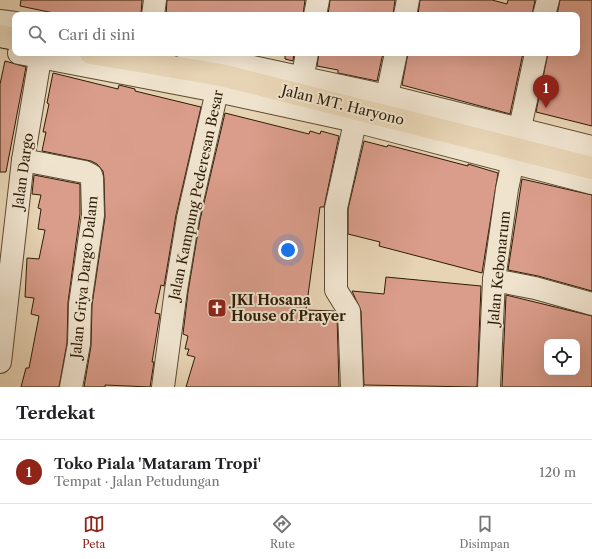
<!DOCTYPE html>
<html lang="id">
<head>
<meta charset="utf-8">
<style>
  :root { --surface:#fff; --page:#f6f6f6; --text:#202124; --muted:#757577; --line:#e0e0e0; --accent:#8f2418 }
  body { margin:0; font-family:"Libre Caslon Text",serif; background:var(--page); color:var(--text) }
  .controls { position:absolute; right:12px; bottom:12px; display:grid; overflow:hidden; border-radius:8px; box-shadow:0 4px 16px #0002 }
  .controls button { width:36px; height:36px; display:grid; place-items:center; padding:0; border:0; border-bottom:1px solid var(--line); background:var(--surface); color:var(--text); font:20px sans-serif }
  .you { position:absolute; left:288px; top:250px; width:14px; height:14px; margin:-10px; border:3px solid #fff; border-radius:50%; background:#1a73e8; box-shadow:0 0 0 6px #1a73e833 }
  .badge { display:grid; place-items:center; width:26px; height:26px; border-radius:50%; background:var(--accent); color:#fff; font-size:13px; font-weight:700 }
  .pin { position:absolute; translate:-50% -33px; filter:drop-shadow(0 1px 2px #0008) }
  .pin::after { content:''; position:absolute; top:21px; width:14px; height:12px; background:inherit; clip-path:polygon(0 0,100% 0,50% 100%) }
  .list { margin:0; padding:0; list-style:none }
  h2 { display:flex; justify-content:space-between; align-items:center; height:52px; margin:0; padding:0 16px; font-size:17px }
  h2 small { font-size:13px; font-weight:400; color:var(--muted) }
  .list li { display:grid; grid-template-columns:26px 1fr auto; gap:12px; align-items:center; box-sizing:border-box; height:64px; padding:0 16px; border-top:1px solid var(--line) }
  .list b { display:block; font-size:15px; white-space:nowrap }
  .list p { margin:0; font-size:13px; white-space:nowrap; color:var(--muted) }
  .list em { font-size:13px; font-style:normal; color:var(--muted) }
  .icon { flex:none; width:22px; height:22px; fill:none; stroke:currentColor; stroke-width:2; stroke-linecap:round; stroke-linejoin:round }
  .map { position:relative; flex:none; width:592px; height:387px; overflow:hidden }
  .search { position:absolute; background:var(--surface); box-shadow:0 4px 16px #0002; left:12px; right:12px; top:12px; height:44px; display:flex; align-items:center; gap:10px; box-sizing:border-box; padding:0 14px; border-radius:8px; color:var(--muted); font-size:15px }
  .sheet { height:116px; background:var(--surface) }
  nav { display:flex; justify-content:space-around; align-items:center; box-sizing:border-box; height:56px; border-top:1px solid var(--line); background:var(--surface); font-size:11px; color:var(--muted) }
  nav a { display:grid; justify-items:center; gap:2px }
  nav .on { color:var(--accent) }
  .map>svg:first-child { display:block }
</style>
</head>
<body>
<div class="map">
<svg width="592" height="387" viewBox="0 0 592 387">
  <rect width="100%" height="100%" fill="#e7d4b4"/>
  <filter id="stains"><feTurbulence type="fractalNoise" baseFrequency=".005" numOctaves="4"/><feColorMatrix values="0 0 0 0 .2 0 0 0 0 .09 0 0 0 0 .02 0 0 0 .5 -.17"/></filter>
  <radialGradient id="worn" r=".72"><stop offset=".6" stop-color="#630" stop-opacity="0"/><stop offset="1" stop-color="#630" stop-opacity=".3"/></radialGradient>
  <!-- building -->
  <g fill="#da9d8b" stroke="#2c1c05" fill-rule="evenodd">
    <polygon points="21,0 142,0 141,15 63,15 20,6"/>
    <polygon points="167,0 305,0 303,15 166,15"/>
    <polygon points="330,0 395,0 393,15 328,15"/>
    <polygon points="420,0 492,0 507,4 508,0 535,0 532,15 418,15"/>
    <polygon points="560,0 592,0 592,126 536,112 548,53 577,53 577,15 557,15"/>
    <polygon points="285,53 294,53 293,61 285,59"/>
    <polygon points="319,53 383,53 377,81 338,73 338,70 317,66"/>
    <polygon points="408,53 523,53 510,114 402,85"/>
    <polygon points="5,61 26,67 6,172 0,172 0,84"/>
    <polygon points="53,73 118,89 119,85 135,89 135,91 201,107 176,215 164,286 161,285 155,313 160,314 152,362 154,362 150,387 105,385 105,387 84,387 91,346 92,305 105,217 104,178 103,171 97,164 91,161 42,151 46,132 43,132 49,104 47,103"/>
    <polygon points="225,113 309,134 310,131 320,134 321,131 339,136 324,207 320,207 306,310 334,311 337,315 339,387 186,387 195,357 187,355 189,349 185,349 188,336 183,334 188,292 200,220"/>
    <polygon points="364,141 387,147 388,145 468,166 468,164 498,173 482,273 379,246 380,242 348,234 348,209"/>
    <polygon points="34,175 80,184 80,214 68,302 67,343 59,387 21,387 26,368 29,368 39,316 31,314 34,298 25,297 27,258 39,259 45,230 38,229 41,209 38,208 41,195 32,194"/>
    <polygon points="522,179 592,195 592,291 538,276 508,270"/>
    <polygon points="386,277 481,286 477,387 364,385 361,311 352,291 384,294"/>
    <path d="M506,295L592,316V387H502ZM547,342H577V372H547Z"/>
  </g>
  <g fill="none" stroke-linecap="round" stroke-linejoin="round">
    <defs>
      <g id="minor">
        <polyline points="153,15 155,0"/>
        <polyline points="315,15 318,0"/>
        <polyline points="405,15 408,0"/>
        <polyline points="544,15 548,0"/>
        <polyline points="0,21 15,23"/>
        <polyline points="19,53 217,91 355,121 592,183"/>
        <polyline points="188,53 387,96 592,147"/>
        <polyline points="300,91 307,53"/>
        <polyline points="384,110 396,53"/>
        <polyline points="23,160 85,172 91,175 92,178 93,215 80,304 79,344 71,387"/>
        <polyline points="494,280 535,288 592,304"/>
        <polyline points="0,362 23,160 41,53"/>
        <polyline points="163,387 176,290 188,218 220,78"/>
        <polyline points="352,387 349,311 336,290 336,208 358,109"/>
        <polyline points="489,387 494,280 507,189 536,53"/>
      </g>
      <g id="major">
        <polyline points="0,36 15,39"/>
        <polyline points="91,53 221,75 592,168"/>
      </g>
    </defs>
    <!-- minor casing -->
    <use href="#minor" stroke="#5b4a31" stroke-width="24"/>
    <!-- major casing -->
    <use href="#major" stroke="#2c1c05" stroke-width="24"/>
    <!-- minor -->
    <use href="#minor" stroke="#efe3ce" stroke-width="22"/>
    <!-- major -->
    <use href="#major" stroke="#e7d4b4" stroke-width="22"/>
  </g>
  <!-- icons -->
  <defs>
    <symbol id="church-square" viewBox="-11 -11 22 22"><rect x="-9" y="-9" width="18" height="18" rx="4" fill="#8f2418" stroke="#efe3ce"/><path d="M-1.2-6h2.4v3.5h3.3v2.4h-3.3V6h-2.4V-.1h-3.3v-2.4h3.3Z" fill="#fff"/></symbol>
  </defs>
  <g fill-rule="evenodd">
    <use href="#church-square" x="206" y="297" width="22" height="22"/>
  </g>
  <g text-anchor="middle" stroke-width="4" stroke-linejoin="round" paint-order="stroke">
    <!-- street labels -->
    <g font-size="14" fill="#2c1c05" stroke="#efe3ce">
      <text transform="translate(343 105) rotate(14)" y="5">Jalan MT. Haryono</text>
      <text transform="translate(23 171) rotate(-82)" y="5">Jalan Dargo</text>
      <text transform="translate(196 195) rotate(-78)" y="5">Jalan Kampung Pederesan Besar</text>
      <text transform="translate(499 268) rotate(-84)" y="5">Jalan Kebonarum</text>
      <text transform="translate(84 277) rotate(-84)" y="5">Jalan Griya Dargo Dalam</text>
    </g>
    <!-- poi labels -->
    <g font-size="14" font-weight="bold" fill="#2c1c05" stroke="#efe3ce" text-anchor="start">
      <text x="231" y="305">JKI Hosana<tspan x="231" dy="16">House of Prayer</tspan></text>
    </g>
  </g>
  <rect width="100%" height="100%" filter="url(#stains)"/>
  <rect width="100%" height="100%" fill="url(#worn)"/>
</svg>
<div class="controls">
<button><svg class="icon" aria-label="locate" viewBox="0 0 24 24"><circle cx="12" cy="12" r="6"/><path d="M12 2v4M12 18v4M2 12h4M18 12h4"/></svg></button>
</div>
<div class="you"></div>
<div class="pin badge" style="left:546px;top:108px">1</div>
<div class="search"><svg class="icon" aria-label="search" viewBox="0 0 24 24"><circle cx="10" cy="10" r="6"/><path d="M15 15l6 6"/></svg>Cari di sini</div>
</div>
<section class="sheet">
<h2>Terdekat<small></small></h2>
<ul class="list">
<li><span class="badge">1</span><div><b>Toko Piala 'Mataram Tropi'</b><p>Tempat · Jalan Petudungan</p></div><em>120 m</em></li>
</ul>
</section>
<nav>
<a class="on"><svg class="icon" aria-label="map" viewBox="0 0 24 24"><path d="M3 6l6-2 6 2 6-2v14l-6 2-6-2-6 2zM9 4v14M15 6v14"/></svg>Peta</a>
<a><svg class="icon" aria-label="directions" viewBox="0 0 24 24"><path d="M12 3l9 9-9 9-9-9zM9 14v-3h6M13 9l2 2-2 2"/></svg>Rute</a>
<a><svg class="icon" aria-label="saved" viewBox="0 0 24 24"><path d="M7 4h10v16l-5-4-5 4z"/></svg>Disimpan</a>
</nav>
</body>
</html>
